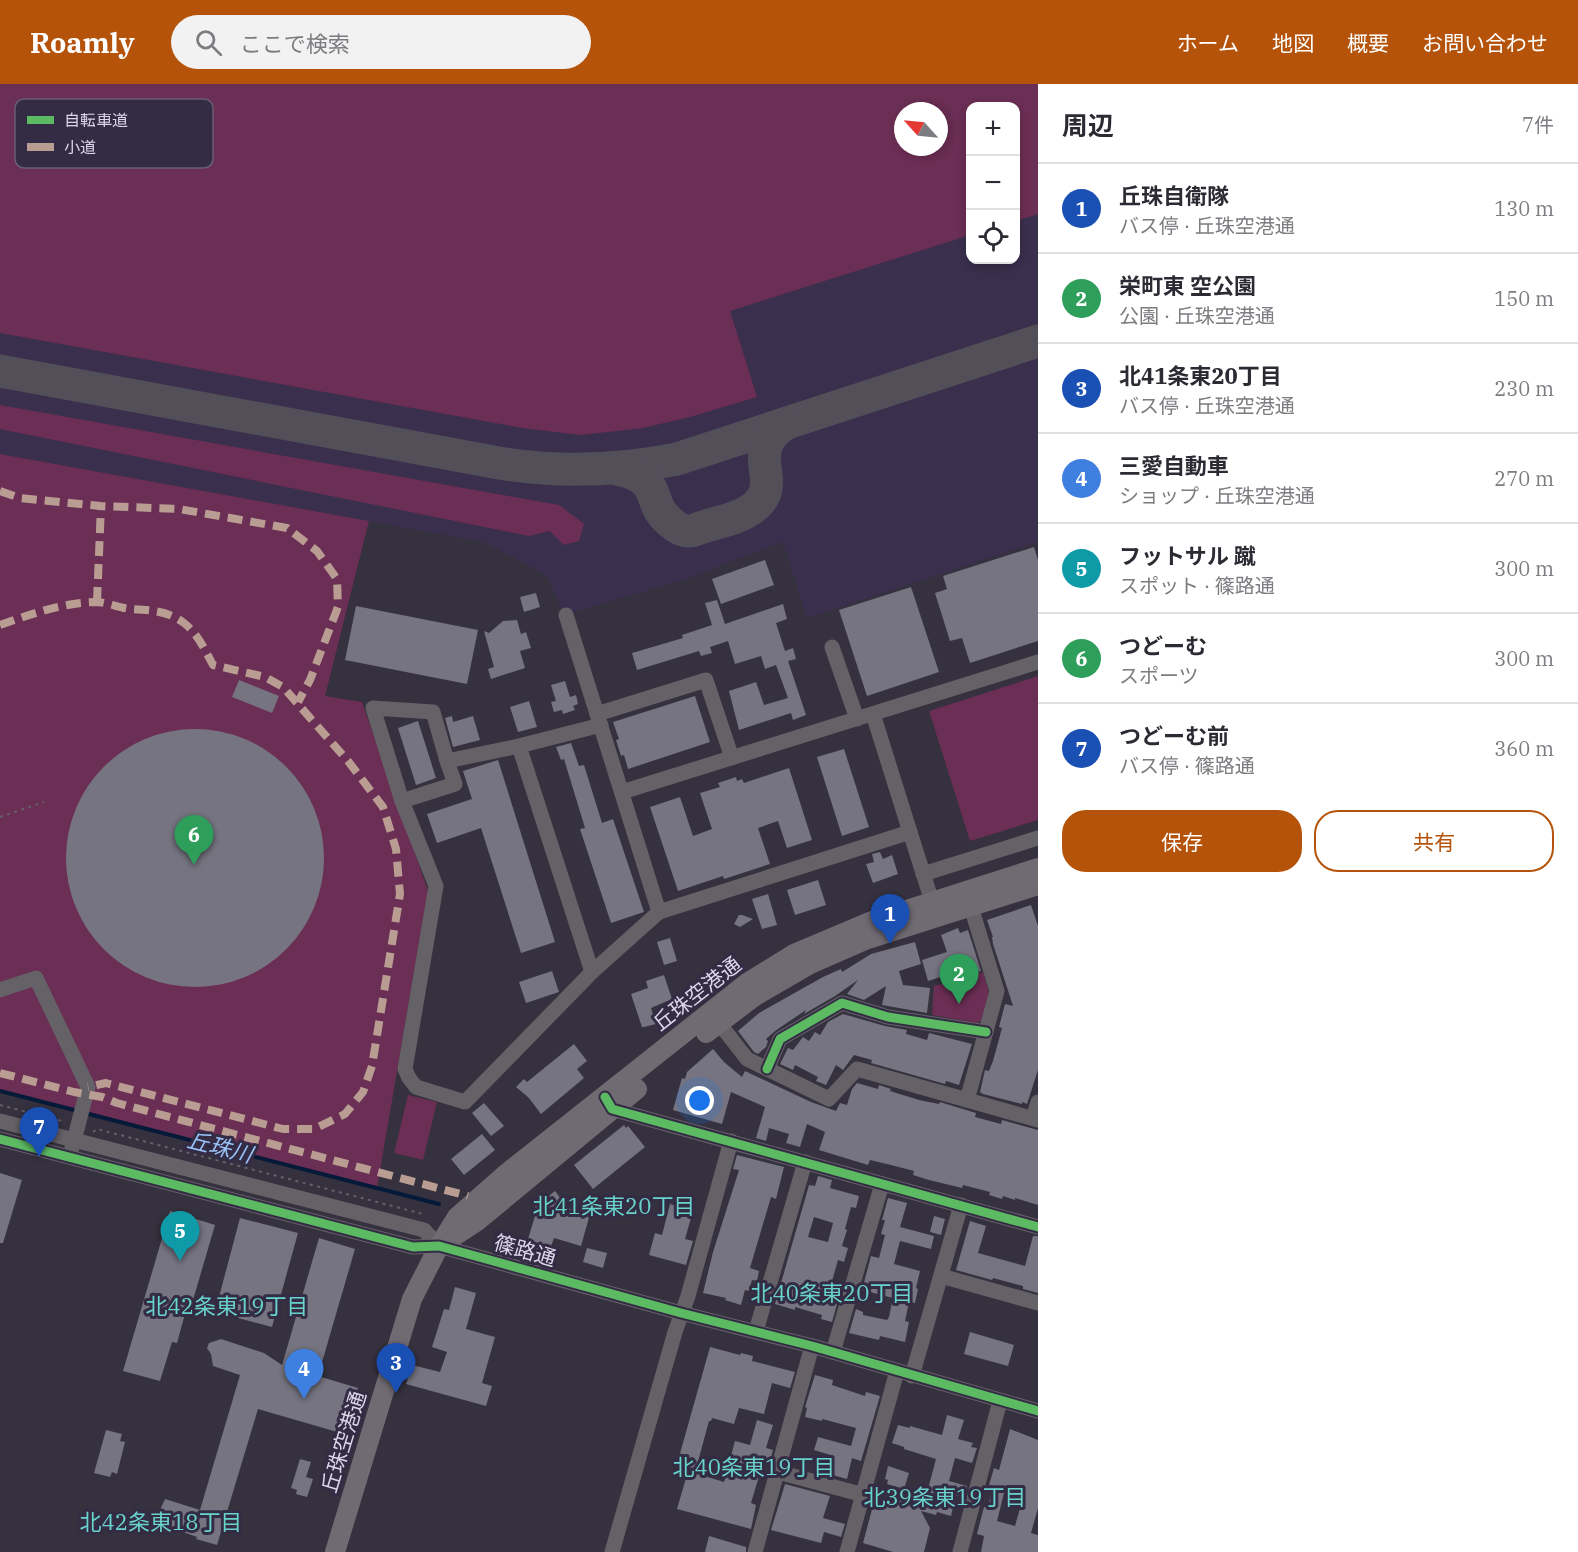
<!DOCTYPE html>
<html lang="ja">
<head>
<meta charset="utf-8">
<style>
  :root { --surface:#fff; --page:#f2f2f3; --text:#2b2b33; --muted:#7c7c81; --line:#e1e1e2; --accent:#b45309 }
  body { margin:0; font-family:"IBM Plex Serif","Noto Sans JP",serif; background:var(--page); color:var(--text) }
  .controls { position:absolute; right:18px; top:18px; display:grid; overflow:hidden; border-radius:12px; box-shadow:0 3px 9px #0003 }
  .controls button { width:54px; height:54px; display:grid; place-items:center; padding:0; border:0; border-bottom:2px solid var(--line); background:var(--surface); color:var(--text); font:30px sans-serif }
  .compass { position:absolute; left:894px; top:18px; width:54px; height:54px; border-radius:50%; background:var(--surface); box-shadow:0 3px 9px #0003; rotate:297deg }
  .you { position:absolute; left:700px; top:1017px; width:21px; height:21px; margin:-15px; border:4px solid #fff; border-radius:50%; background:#1a73e8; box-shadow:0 0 0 9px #1a73e833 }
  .badge { display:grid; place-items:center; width:39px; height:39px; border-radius:50%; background:var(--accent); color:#fff; font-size:20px; font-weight:700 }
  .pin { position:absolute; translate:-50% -50px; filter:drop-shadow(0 2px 3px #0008) }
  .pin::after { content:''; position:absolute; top:32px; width:21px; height:18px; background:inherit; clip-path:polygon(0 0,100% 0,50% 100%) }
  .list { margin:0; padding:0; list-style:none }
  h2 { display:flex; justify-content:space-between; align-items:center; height:78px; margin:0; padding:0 24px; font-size:26px }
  h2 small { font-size:20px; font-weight:400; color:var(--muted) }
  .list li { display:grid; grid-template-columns:39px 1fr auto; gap:18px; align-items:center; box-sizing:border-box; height:90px; padding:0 24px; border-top:2px solid var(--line) }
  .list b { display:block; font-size:22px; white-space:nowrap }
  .list p { margin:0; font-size:20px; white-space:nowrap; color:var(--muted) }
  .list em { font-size:20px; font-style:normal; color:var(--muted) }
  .actions { display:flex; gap:12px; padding:18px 24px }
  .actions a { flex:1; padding:14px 0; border:2px solid var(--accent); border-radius:24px; text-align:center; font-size:21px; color:var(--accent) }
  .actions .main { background:var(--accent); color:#fff }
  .icon { flex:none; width:33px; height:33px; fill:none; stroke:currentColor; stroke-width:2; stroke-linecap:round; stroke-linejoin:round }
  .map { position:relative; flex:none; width:1038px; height:1468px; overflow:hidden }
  header { display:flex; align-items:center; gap:36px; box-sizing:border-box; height:84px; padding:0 30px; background:var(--accent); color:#fff }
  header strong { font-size:28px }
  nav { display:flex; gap:33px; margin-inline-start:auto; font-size:21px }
  .search { width:420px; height:54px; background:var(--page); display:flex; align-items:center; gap:15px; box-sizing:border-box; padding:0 21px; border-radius:33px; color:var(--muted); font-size:22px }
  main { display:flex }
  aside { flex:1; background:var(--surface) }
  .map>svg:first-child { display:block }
</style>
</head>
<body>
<header>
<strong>Roamly</strong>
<div class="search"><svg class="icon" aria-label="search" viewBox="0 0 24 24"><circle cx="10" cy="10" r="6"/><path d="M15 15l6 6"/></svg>ここで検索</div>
<nav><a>ホーム</a><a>地図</a><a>概要</a><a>お問い合わせ</a></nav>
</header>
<main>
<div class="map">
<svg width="1038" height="1468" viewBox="0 0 1038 1468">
  <rect width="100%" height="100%" fill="#35313e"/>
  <!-- built -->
  <path fill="#3a2f4d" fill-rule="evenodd" d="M0,0H1038V458L807,534L783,458L683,496L564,531L547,491L483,458L0,370ZM970,22H1016V176H970ZM903,27H939V63H903Z"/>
  <!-- green -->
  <g fill="#6b2e54" fill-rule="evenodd">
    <path d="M0,0H1038V130L1016,137V22H970V151L730,227L757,313L690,333L643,344L581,351L522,344L0,249ZM903,27H939V63H903Z"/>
    <polygon points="0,321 559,421 584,440 579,457 564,461 550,447 529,452 0,345"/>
    <polygon points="0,370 369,437 325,612 362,618 428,807 377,1104 0,1007"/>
    <polygon points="1038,592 1038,736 970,757 929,627"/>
    <polygon points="983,888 989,909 982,936 977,939 932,931 934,902"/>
    <polygon points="408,1011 437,1018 423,1076 394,1069"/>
  </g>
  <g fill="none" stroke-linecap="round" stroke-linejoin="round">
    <!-- stream -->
    <g stroke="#051939" stroke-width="4">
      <polyline points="0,1007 78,1027"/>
      <polyline points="85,1029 439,1120"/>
    </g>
    <!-- taxiway -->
    <g stroke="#524f59" stroke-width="33">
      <path d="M0,287L499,379C559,389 617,387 677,375L1038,257"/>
      <path d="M617,385C628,387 638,390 646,398C653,405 654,414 658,423C662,432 678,448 689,447C694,447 699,444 703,443C718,438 737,435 750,426C790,399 739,372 785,340"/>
    </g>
  </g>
  <!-- building -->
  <g fill="#757480" fill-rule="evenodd">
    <polygon points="1034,463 1038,476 1038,557 970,579 962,554 950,557 935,509 947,505 943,492"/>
    <polygon points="765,476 774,501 721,520 712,495"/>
    <polygon points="911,503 939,588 867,612 839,526"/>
    <polygon points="536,509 540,523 524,528 520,513"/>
    <polygon points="717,516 725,540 783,520 787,535 776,539 785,567 793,564 796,575 788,577 806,631 793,636 791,629 739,646 729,607 756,598 764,621 788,614 776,581 765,585 761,572 735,580 728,557 710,563 712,569 701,572 699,567 637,586 632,569 683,554 682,551 712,541 705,519"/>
    <polygon points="356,522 478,546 467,600 345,576"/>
    <polygon points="517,536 521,550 526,548 531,564 520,567 525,584 491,595 488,585 494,583 484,547 489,549 503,537"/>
    <polygon points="239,596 279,612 272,629 232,613"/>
    <polygon points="565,597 570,613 576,611 578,620 573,622 575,626 563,630 562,626 554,628 551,618 556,617 551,601"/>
    <polygon points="695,612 710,658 628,685 624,671 621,672 616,656 619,655 613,638"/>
    <polygon points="529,617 537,643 518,648 510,623"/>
    <polygon points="452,632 453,638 473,632 480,656 453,663 445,634"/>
    <polygon points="418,637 436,694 416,701 398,644"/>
    <circle cx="195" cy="774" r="129"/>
    <polygon points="571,659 579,682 584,681 602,739 613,735 644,828 611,839 580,745 585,744 564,675 561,676 556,663"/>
    <polygon points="844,665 869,743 842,752 817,673"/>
    <polygon points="498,676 555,858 521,869 481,744 437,759 427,730 472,715 463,687"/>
    <polygon points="789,684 812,756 787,764 778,737 758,744 770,780 724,795 723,792 678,807 650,723 680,713 693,752 712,745 700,709 720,703 718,699 736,693 737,697 742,695 744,699"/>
    <polygon points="880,768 883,775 892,771 898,790 873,799 866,780 874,778 872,770"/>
    <polygon points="818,796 826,821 795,831 787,806"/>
    <polygon points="768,810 777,841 762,845 752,815"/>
    <polygon points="1031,821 1038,842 1038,986 1027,1020 1022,1018 1022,1020 983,1010 980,1008 985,986 989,987 993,977 1002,944 999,943 1005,920 1013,922 993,860 992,853 993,853 987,836"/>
    <polygon points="739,831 742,831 753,835 740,843 734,840"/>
    <polygon points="958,844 960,849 968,846 981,887 955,895 953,889 928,897 922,876 947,868 941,851"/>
    <polygon points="670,854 677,877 664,881 657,858"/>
    <polygon points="915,858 921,880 899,887 903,901 930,904 927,929 882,921 886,902 864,916 847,910 858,896 835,912 804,930 806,926 775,947 766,955 768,957 766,963 758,970 754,968 738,947 759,929 823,893 841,885 842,888 871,870"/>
    <polygon points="552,887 559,908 526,919 519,898"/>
    <polygon points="664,891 672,915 651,924 656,940 644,943 642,943 631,910 648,904 646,897"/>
    <polygon points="843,930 885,942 907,946 906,950 927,956 929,949 972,960 959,1001 946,997 945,1000 871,979 872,976 854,971 843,986 836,981 826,1001 816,997 818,993 795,981 793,986 780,980 788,964 793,966 803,953 809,957 815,948 820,951 828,938"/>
    <polygon points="574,960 587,977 577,985 584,994 541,1030 529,1014 516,1003 524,995 527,998"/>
    <polygon points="713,965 724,978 742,993 745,987 811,1018 836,1027 840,1019 847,1021 852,1005 857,999 878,1005 879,1001 891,1005 890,1007 919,1016 939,1020 940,1018 976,1029 975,1033 1001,1040 1002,1036 1038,1046 1038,1121 1015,1114 1015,1116 1003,1112 1002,1115 989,1111 990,1108 963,1101 962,1104 929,1096 913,1091 914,1087 891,1081 870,1076 868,1081 819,1066 825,1048 807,1040 800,1063 786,1059 789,1050 769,1044 766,1057 756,1054 765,1023 731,1008 722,1040 673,1026 682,994 685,995 687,988"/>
    <polygon points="484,1019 504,1042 491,1052 472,1029"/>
    <polygon points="624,1041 626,1044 628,1042 645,1063 593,1105 574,1081"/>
    <polygon points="482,1050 495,1066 464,1091 451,1075"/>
    <polygon points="737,1071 784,1083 776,1115 771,1113 750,1184 759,1187 757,1197 752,1196 749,1207 745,1206 741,1221 725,1216 726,1214 703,1209 713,1168 739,1086 733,1085"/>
    <polygon points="0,1089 22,1096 3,1159 0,1159"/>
    <path d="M818,1092L832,1096L830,1104L859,1112L856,1124L851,1123L845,1145L847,1146L842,1162L848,1164L844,1178L838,1176L831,1201L835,1202L831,1218L837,1220L832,1238L821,1235L822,1231L795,1223V1226L775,1220L809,1101L815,1102ZM814,1133L833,1139L828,1158L808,1153Z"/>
    <polygon points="555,1107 568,1124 590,1130 581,1162 554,1154 549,1168 526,1162 537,1125 535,1123"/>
    <polygon points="888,1114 907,1119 900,1143 934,1152 931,1165 900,1157 894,1180 920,1187 916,1204 918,1205 915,1219 909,1218 905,1237 909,1238 905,1258 880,1252 879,1256 849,1249 856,1225 863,1228 863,1231 887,1236 889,1233 893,1214 862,1206 871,1172 879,1174 885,1151 881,1150 885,1136 882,1136"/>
    <polygon points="670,1120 693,1127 685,1155 693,1157 686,1181 649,1171 655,1149 662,1151"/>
    <polygon points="170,1127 215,1141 193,1216 189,1215 177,1259 172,1258 160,1297 123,1287"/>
    <polygon points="934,1132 945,1135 941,1151 930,1148"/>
    <polygon points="240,1134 298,1149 272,1243 215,1228"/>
    <polygon points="970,1137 986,1142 978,1169 1025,1182 1033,1152 1038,1152 1038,1209 1023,1205 1023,1202 993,1194 992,1196 956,1186"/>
    <polygon points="319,1154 355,1165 318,1292 358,1304 344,1350 258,1325 217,1461 196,1455 197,1453 166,1442 160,1426 165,1415 200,1426 240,1291 213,1282 211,1270 207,1264 209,1259 221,1255 264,1269 282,1281"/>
    <polygon points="587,1164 607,1169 603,1184 583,1178"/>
    <polygon points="455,1203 476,1209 466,1245 495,1253 482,1299 492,1302 486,1322 406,1300 412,1281 440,1288 447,1268 432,1263 444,1225 449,1226"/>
    <polygon points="970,1248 1014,1261 1008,1282 964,1270"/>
    <polygon points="710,1263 740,1271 741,1269 753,1272 752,1277 795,1288 790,1304 772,1299 764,1330 739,1324 734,1340 712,1334 711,1337 709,1337 696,1385 677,1380"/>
    <polygon points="815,1291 833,1296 832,1301 865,1312 866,1308 880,1312 861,1377 852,1374 847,1395 829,1390 834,1372 814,1366 818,1353 851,1362 856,1344 822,1335 822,1337 805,1333 807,1324 805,1323"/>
    <polygon points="947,1331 964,1336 958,1355 973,1359 971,1363 977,1364 972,1379 955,1374 949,1397 967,1402 964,1414 956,1411 951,1432 937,1428 936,1431 921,1427 930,1444 924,1468 893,1468 863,1459 874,1418 895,1424 899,1410 923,1417 926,1405 928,1405 936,1375 904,1365 904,1363 892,1359 898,1341 910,1344 910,1342 942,1351"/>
    <polygon points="757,1336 773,1341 766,1364 773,1366 769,1381 763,1379 751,1419 756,1421 751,1445 677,1425 688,1387 724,1398 735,1357 750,1361"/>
    <path d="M1010,1345L1038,1356V1424L1031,1449L1038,1451V1468H981L984,1452L977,1450L984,1423L988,1424L993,1402L989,1401L994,1384L999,1386ZM1005,1405L1024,1410L1015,1442L997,1437Z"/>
    <polygon points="106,1346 122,1350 120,1357 125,1358 117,1390 112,1388 110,1393 94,1389"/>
    <polygon points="300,1375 311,1378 306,1393 313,1395 307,1413 296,1410 297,1406 291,1404"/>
    <polygon points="888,1382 909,1389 904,1405 887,1400 888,1396 885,1395"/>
    <polygon points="785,1400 830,1412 823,1434 845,1440 841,1453 824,1448 821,1459 771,1446"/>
    <polygon points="709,1452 746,1463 746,1468 705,1468"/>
  </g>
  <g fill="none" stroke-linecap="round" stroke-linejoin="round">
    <!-- path -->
    <g stroke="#646167" stroke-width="2" stroke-dasharray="3 4.5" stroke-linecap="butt">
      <polyline points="0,733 44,718"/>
      <polyline points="0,1021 62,1037 64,1040"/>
      <polyline points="93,1048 97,1045 423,1130"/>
    </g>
    <!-- minor -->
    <g stroke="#656267" stroke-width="15">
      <polyline points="566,531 659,828 910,748 935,827"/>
      <polyline points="832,563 857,635"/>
      <polyline points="597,630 706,596 732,674"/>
      <polyline points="873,630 910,748"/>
      <polyline points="601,641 519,662 592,888 659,828"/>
      <polyline points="447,677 433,628 373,624 402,717 436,802 405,985 409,994 416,1003 465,1018 592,888"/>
      <polyline points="622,708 1038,578"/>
      <polyline points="402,717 455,700 447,677 519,662"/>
      <polyline points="923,790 1038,754"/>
      <polyline points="0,906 36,894 88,1003 72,1064"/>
      <polyline points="719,939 747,975 829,1015 857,985 1038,1036"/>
      <polyline points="767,985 780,955 842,919 888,933 986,948"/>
      <polyline points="967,1016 997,907 971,823"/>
      <polyline points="608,1018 612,1025 1038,1143"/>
      <polyline points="1033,1034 1038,1018"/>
      <polyline points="0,1037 424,1146 439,1162"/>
      <polyline points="0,1055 413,1163 439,1162 681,1229 812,1262 1038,1327"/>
      <polyline points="941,1192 1038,1219"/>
      <polyline points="756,1247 805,1078"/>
      <polyline points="833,1268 882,1100"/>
      <polyline points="912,1292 961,1121"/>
      <polyline points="778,1388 864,1411"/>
      <polyline points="612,1468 675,1248 688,1212 731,1057"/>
      <polyline points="755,1468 812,1262"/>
      <polyline points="847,1468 897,1287"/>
      <polyline points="960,1468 1000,1317"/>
    </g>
    <!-- major -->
    <g stroke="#706b73" stroke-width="20">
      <polyline points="706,949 755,912 810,880 865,856 1038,801"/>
      <polyline points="444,1159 476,1138 637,1005"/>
      <polyline points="335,1468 412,1215 439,1162 457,1133 507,1089 747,899 794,870 872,837 1038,784"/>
    </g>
    <!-- quiet -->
    <g stroke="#b99d93" stroke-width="8" stroke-dasharray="15 8" stroke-linecap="butt">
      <polyline points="0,407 20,414 101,422 179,425 287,444 317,467 337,495 338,523 310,596 298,618"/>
      <polyline points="97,518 101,422"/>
      <path d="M0,541C31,530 62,519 95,518C107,518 119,524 131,525C150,526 169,527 184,539C198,550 205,566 213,581L265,593L283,603L348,677L383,723L396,765L400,810L372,982L363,1008L345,1030L314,1045H283L106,999L88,1003"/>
      <polyline points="0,989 74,1008 102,1013 117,1019 468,1112"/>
    </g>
    <defs>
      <g id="cycleway">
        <polyline points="767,985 780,955 842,919 888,933 986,948"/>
        <polyline points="605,1013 612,1025 1038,1143"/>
        <polyline points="0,1055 413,1163 439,1162 681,1229 812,1262 1038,1327"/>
      </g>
    </defs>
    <!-- cycleway casing -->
    <use href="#cycleway" stroke="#342b44" stroke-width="13"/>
    <!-- cycleway -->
    <use href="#cycleway" stroke="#5cba63" stroke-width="9"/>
  </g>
  <g text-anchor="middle" stroke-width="6" stroke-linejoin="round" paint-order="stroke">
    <!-- street labels -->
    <g font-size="21" fill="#dcd7e8" stroke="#342b44">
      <text transform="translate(697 910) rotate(-38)" y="7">丘珠空港通</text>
      <text transform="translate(525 1167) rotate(16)" y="7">篠路通</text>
      <text transform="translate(344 1358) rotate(-73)" y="7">丘珠空港通</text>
    </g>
    <!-- water labels -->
    <g font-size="22" font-style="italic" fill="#99c3f9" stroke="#342b44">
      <text transform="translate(220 1063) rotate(14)" y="8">丘珠川</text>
    </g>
    <!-- neighbourhood labels -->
    <g font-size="22" fill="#68d3cb" stroke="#342b44">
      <text x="614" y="1130">北41条東20丁目</text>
      <text x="832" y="1217">北40条東20丁目</text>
      <text x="227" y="1230">北42条東19丁目</text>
      <text x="754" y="1391">北40条東19丁目</text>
      <text x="945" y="1421">北39条東19丁目</text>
      <text x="161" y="1446">北42条東18丁目</text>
    </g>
  </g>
  <!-- legend -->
  <rect x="15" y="15" width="198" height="69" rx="9" fill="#342b44" stroke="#665f75" stroke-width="1.5"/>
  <rect x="27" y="32" width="27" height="8" fill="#5cba63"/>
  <rect x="27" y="59" width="27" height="8" fill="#b99d93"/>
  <g font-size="16" fill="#dcd7e8">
    <text x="64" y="42">自転車道</text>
    <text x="64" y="69">小道</text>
  </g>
</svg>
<div class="controls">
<button>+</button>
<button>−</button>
<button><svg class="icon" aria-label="locate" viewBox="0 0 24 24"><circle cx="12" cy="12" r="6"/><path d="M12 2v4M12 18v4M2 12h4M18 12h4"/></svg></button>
</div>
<svg class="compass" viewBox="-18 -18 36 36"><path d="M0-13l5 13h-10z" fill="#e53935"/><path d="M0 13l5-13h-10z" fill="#7c7c81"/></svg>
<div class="you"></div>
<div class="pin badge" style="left:890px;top:860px;background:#1a4fb4">1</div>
<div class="pin badge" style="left:959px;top:920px;background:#2e9e5b">2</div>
<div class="pin badge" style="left:396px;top:1309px;background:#1a4fb4">3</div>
<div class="pin badge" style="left:304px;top:1315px;background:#3f7fe0">4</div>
<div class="pin badge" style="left:180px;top:1177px;background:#0f9aa8">5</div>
<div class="pin badge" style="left:194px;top:781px;background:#2e9e5b">6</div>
<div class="pin badge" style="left:39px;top:1073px;background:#1a4fb4">7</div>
</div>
<aside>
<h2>周辺<small>7件</small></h2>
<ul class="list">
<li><span class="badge" style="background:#1a4fb4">1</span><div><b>丘珠自衛隊</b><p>バス停 · 丘珠空港通</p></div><em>130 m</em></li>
<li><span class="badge" style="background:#2e9e5b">2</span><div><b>栄町東 空公園</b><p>公園 · 丘珠空港通</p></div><em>150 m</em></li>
<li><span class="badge" style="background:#1a4fb4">3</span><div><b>北41条東20丁目</b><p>バス停 · 丘珠空港通</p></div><em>230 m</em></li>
<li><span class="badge" style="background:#3f7fe0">4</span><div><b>三愛自動車</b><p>ショップ · 丘珠空港通</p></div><em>270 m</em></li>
<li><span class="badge" style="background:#0f9aa8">5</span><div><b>フットサル 蹴</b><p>スポット · 篠路通</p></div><em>300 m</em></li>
<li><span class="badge" style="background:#2e9e5b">6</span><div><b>つどーむ</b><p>スポーツ</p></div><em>300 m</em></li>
<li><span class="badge" style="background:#1a4fb4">7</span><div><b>つどーむ前</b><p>バス停 · 篠路通</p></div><em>360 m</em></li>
</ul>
<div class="actions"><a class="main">保存</a><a>共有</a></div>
</aside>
</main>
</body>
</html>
